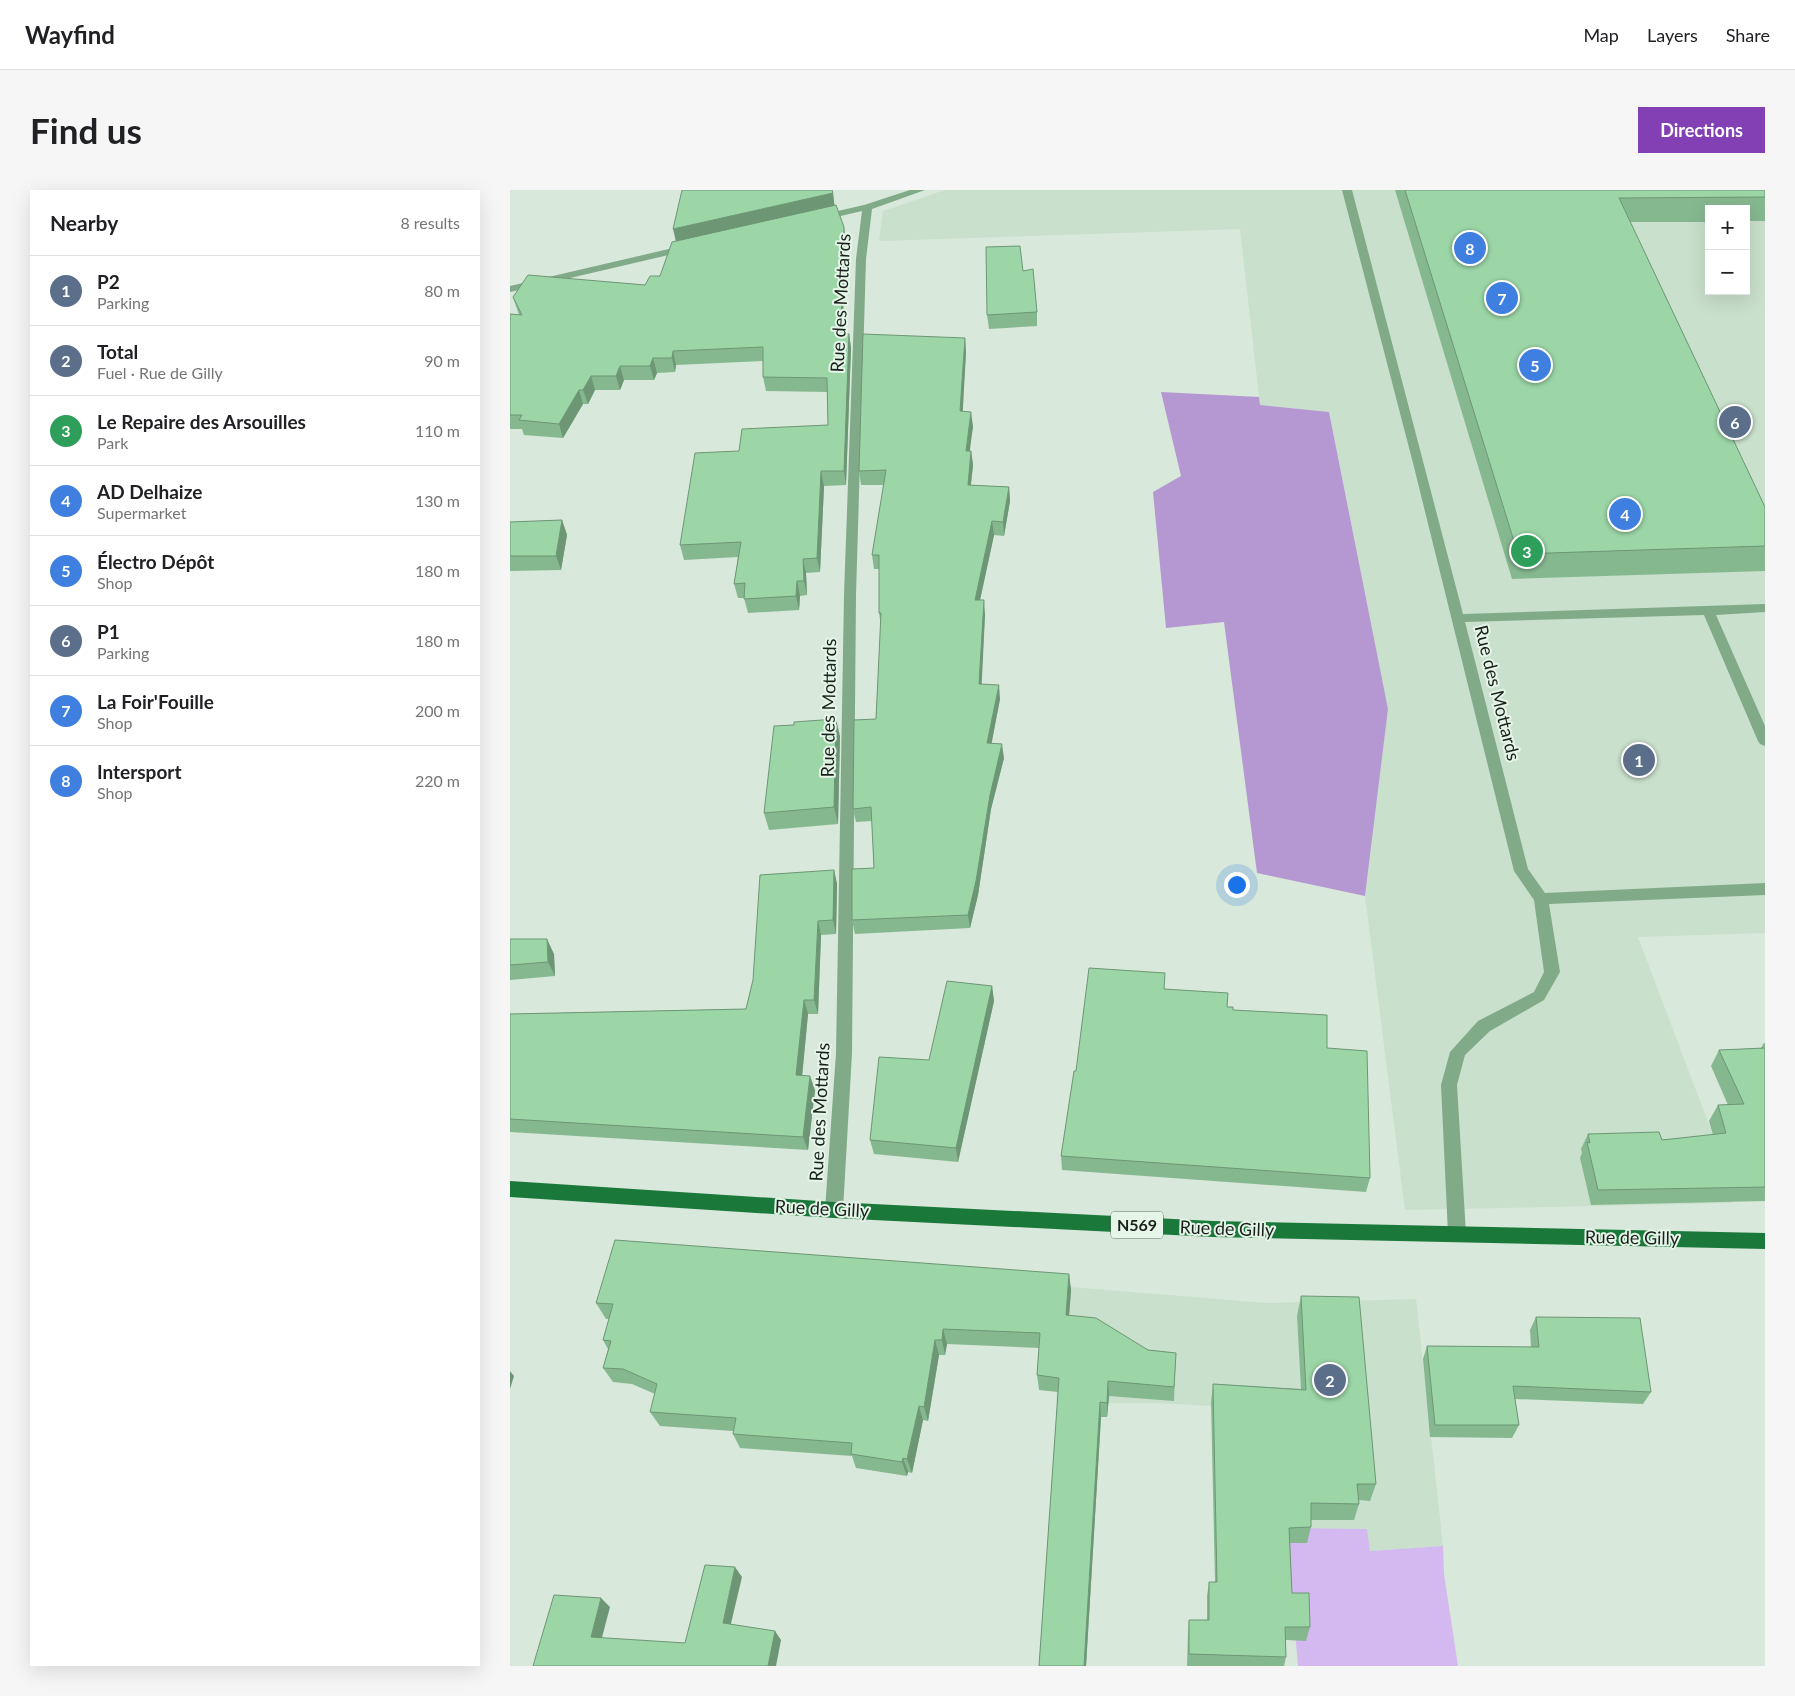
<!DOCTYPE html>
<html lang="en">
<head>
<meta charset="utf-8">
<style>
  :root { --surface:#fff; --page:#f6f6f6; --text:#202124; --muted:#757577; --line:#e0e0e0; --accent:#8240b4 }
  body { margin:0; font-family:Lato,sans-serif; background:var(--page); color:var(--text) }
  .controls { position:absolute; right:15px; top:15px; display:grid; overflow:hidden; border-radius:0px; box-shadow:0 5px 20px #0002 }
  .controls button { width:45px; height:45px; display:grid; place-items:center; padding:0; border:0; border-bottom:1px solid var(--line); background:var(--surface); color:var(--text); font:25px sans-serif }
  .you { position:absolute; left:726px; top:694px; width:18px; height:18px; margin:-12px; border:4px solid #fff; border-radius:50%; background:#1a73e8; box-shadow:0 0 0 8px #1a73e833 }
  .badge { display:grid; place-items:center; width:32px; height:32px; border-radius:50%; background:var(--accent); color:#fff; font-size:16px; font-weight:700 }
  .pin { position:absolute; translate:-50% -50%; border:2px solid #fff; box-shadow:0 1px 5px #0006 }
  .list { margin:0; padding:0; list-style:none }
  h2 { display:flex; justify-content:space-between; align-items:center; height:65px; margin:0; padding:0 20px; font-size:21px }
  h2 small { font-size:16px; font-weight:400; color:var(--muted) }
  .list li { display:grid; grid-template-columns:32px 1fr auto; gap:15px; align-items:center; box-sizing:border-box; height:70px; padding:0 20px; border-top:1px solid var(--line) }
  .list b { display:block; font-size:19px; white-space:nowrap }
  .list p { margin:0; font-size:16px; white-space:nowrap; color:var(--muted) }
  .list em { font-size:16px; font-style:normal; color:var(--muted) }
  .map { position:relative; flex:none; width:1255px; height:1476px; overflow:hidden; border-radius:0px }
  header { display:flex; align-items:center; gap:30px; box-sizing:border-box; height:70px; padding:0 25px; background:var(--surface); border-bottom:1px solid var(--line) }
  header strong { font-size:24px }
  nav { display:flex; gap:28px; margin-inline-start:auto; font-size:18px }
  .intro { display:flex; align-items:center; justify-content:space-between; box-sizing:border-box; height:120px; padding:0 30px }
  h1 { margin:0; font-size:35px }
  .button { padding:12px 22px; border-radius:0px; background:var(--accent); color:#fff; font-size:18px; font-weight:700 }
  main { display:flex; gap:30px; padding:0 30px }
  aside { flex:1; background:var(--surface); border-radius:0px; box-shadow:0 5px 20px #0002 }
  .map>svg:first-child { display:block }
</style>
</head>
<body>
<header>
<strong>Wayfind</strong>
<nav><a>Map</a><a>Layers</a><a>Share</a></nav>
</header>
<div class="intro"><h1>Find us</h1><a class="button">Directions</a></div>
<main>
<aside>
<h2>Nearby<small>8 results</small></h2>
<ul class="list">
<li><span class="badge" style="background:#5c6f8a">1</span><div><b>P2</b><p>Parking</p></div><em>80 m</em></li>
<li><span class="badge" style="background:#5c6f8a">2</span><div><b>Total</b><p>Fuel · Rue de Gilly</p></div><em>90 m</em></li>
<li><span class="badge" style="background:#2e9e5b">3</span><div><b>Le Repaire des Arsouilles</b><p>Park</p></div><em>110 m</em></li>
<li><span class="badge" style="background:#3f7fe0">4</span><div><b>AD Delhaize</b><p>Supermarket</p></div><em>130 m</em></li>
<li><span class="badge" style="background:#3f7fe0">5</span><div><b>Électro Dépôt</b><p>Shop</p></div><em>180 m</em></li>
<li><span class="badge" style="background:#5c6f8a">6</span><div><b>P1</b><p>Parking</p></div><em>180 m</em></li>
<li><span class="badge" style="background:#3f7fe0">7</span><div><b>La Foir'Fouille</b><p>Shop</p></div><em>200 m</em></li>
<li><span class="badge" style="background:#3f7fe0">8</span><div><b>Intersport</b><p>Shop</p></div><em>220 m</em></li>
</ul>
</aside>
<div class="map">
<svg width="1255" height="1476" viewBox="0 0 1255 1476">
  <rect width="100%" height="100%" fill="#d8e8da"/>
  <!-- built -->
  <g fill="#c9e0cc" fill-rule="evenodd">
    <path d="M435,0H1255V743L1128,747L1207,956L1222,1013L895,1020L855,706L878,519L819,222L750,215L730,39L369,51L373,21ZM1199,19H1236V101H1199Z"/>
    <polygon points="561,1097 756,1113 906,1109 933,1356 860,1361 776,1338 787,1221 649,1213 546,1213 550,1143"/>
  </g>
  <!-- green -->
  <polygon fill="#d4b9f0" points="776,1338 857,1339 860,1361 933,1356 934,1384 948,1476 788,1476"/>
  <!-- forest -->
  <polygon fill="#b598d2" points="651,202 749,207 750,215 819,222 878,519 855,706 747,683 714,432 656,438 643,302 671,286"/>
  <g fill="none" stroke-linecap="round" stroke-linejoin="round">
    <!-- lane -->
    <polygon fill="#80aa88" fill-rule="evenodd" points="832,0 842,0 953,424 1255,414 1255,422 1206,425 1255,536 1255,556 1250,554 1248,551 1194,425 955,432 1018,679 1035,703 1255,693 1255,705 1039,714 1050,782 1034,810 980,841 955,865 947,895 956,1044 953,1050 947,1052 941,1050 938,1044 931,895 940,862 968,831 1024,802 1034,782 1024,710 1004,681 903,273"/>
    <!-- street -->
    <g fill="#80aa88" fill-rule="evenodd">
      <polygon points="400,0 415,0 362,19 356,69 346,405 342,863 333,1020 330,1025 324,1028 318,1025 315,1020 326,863 334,405 346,69 352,21 309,31 304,28 306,26 354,15"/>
      <polygon points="176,55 181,58 180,60 0,102 0,96"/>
    </g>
    <!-- primary -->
    <polygon fill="#1b783b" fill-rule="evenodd" points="0,991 324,1012 703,1031 1255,1043 1255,1059 703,1047 324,1028 0,1007"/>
  </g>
  <!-- wall -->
  <g fill="#86b890">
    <polygon points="885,0 1255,0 1255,31 1236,31 1236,19 1199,19 1199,32 1120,32 1255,317 1255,381 1002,389"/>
    <polygon points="323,3 324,15 336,51 334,100 333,100 334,143 339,144 341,158 336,295 314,296 310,382 296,383 297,405 290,406 289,420 238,423 234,408 228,408 224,394 228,367 174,370 170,355 229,261 318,235 317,202 256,201 253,187 253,171 166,175 165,182 147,183 144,190 114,190 110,200 85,200 78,214 73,214 53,248 14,245 12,239 0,239 0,124 9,125 3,107 135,95 150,86"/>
    <polygon points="513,81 527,122 527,136 479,139 477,125"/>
    <polygon points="455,148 456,162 452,221 463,236 459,261 461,261 463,275 461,295 499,297 500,311 494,346 484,345 470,410 475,425 471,494 490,509 481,554 494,568 481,619 468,705 460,738 345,744 342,730 364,678 362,631 346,632 343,619 366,529 371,435 369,423 369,379 364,379 362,365 374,295 351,295 349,281"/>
    <polygon points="52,330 57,345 51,380 0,381 0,332"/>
    <polygon points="284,535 330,546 328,634 259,640 254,623"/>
    <polygon points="324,680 327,694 326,744 311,745 308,824 298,824 292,885 305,900 298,960 0,942 0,824 236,819"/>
    <polygon points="0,749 44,764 45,786 0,790"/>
    <polygon points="482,796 484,811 448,972 364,964 360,950 419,870"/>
    <polygon points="654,799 717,817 723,820 817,858 860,988 856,1002 552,980 551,966 566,881"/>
    <polygon points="1254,853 1255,853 1255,1011 1081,1015 1070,968 1072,963 1071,959 1078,944 1152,950 1203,945 1199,931 1208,915 1218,915 1201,876 1209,860 1251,858"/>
    <polygon points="559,1084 561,1100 559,1125 638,1160 666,1163 664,1211 599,1206 597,1227 591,1227 576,1476 529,1476 548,1202 529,1200 527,1185 529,1158 437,1154 435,1165 429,1165 418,1231 413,1230 402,1283 398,1282 397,1286 346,1278 342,1266 230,1258 223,1244 223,1241 150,1236 140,1222 145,1204 122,1194 103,1192 93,1178 98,1159 93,1150 99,1129 96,1129 86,1113"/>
    <polygon points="791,1106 866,1294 860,1311 849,1310 849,1314 844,1330 801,1330 801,1337 797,1353 780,1353 782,1403 800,1437 796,1451 776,1450 776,1467 774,1476 677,1476 678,1443 679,1430 697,1430 697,1406 699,1392 705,1392 701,1212 703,1194 791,1199 787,1126"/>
    <polygon points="1026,1127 1141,1202 1133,1214 1005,1209 1009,1235 1002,1248 920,1247 913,1169 917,1156 1021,1157 1020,1140"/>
  </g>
  <!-- shaded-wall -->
  <g fill="#6d9675">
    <polygon points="323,3 325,20 167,56 163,39"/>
    <polygon points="334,37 336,51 334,100 332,86"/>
    <polygon points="331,86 333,100 334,157 332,143"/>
    <polygon points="339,144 341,158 336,295 334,281"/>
    <polygon points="455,148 456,162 452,235 450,221"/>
    <polygon points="163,161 166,175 165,182 162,168"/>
    <polygon points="143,168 147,183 144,190 140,176"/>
    <polygon points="110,176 114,190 110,200 106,186"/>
    <polygon points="81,186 85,200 78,214 73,200"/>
    <polygon points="69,200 73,214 53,248 49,234"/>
    <polygon points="461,222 463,236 458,275 456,261"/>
    <polygon points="461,261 463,275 459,309 458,295"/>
    <polygon points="311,281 314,296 310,382 307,368"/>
    <polygon points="499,297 500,311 494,346 493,332"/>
    <polygon points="52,330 57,345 51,380 46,366"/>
    <polygon points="482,331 484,345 467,424 465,410"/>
    <polygon points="293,369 296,383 297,405 294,391"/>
    <polygon points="287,391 290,406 289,420 286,406"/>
    <polygon points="474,410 475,425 471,508 469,494"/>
    <polygon points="489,495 490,509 479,567 477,553"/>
    <polygon points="326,529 330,546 328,634 324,617"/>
    <polygon points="492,554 494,568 481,619 468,705 460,738 458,725 480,605"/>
    <polygon points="324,680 327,694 326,744 323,730"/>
    <polygon points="308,731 311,745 308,824 304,810"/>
    <polygon points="37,749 44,764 45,786 38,772"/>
    <polygon points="482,796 484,811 448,972 446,958"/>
    <polygon points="294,810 298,824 291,898 286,885"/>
    <polygon points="300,886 305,900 298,960 293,947"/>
    <polygon points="559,1084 561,1100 558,1140 556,1125"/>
    <polygon points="433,1139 437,1154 435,1165 432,1150"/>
    <polygon points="425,1150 429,1165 418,1231 414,1217"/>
    <polygon points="0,1181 4,1186 0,1199"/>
    <polygon points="598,1191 599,1206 597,1227 597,1213"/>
    <polygon points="590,1212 591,1227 576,1476 574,1476"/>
    <polygon points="409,1216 413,1230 402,1283 397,1269"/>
    <polygon points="393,1268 398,1282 397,1286 392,1272"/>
    <polygon points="225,1377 232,1387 219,1442 213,1433"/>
    <polygon points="91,1408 100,1417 90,1455 81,1447"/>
    <polygon points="265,1441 271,1450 266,1476 258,1476"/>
  </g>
  <!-- building -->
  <g fill="#9cd6a7" stroke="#6d9675">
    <polygon points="172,0 322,0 323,3 163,39"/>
    <polygon points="895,0 1255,0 1255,7 1109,8 1255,317 1255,356 1008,364"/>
    <polygon points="326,15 334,37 332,86 331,86 332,143 339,144 334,281 311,281 307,368 293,369 294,391 287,391 286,406 234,409 235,393 224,394 231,352 170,355 185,263 229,261 232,239 318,235 317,188 253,187 253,157 163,161 162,168 143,168 140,176 110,176 106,186 81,186 73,200 69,200 49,234 9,230 12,225 0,225 0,124 12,125 3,107 18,85 135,95 140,86 150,86 162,52"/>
    <polygon points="510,56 513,81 523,79 527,122 477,125 476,57"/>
    <polygon points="353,144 455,148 450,221 461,222 456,261 461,261 458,295 499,297 493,332 482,331 465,410 474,410 469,494 489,495 477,553 492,554 480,605 466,691 458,725 342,730 342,679 364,678 361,617 343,619 344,530 366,529 371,423 369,423 369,365 362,365 376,280 349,281"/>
    <polygon points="52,330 46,366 0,366 0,332"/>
    <polygon points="326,529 324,617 254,623 264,536 284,535 284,532"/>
    <polygon points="324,680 323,730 308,731 304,810 294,810 286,885 300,886 293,947 0,929 0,824 236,819 243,790 250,685"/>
    <polygon points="0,749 37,749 38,772 0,775"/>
    <polygon points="579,778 655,783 654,799 718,803 717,817 723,817 723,820 817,825 817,858 857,861 860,988 551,966 564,881 566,881"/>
    <polygon points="437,791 482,796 446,958 360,950 369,867 419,870"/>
    <polygon points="1255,858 1255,997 1088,1000 1077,952 1080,953 1078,944 1149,942 1152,950 1216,943 1208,915 1234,914 1209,860"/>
    <polygon points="105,1050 559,1084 556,1125 586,1128 638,1160 666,1163 664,1197 598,1191 597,1213 590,1212 574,1476 529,1476 549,1188 527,1185 530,1143 433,1139 432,1150 425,1150 414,1217 409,1216 397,1269 393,1268 392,1272 341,1264 342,1253 223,1244 226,1228 140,1222 147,1194 113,1179 93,1178 101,1151 93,1150 103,1114 86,1113"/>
    <polygon points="791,1106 849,1107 866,1294 847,1294 849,1314 801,1313 801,1337 779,1338 782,1403 799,1403 800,1437 775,1437 776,1467 679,1464 679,1430 699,1430 699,1392 707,1392 703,1194 796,1200"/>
    <polygon points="1026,1127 1130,1128 1141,1202 1003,1196 1009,1235 925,1235 917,1156 1029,1157"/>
    <polygon points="195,1375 225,1377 213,1433 265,1441 258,1476 23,1476 44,1405 91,1408 81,1447 175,1453"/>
  </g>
  <g text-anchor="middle" stroke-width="4" stroke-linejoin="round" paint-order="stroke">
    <!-- shield labels -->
    <rect fill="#e5f6e8" stroke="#576058" stroke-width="1" x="601" y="1021.5" width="52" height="27" rx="4"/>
    <g font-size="16" font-weight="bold" fill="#1a201b">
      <text x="627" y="1041">N569</text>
    </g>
    <!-- street labels -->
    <g font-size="18" fill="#1a201b" stroke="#e5f6e8">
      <text transform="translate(331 113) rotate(-87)" y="6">Rue des Mottards</text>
      <text transform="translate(987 503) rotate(76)" y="6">Rue des Mottards</text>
      <text transform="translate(319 518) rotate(-89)" y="6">Rue des Mottards</text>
      <text transform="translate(310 922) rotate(-87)" y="6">Rue des Mottards</text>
      <text transform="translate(312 1019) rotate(3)" y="6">Rue de Gilly</text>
      <text transform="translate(717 1039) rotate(2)" y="6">Rue de Gilly</text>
      <text transform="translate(1122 1048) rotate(1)" y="6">Rue de Gilly</text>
    </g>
  </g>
</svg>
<div class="controls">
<button>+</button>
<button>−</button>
</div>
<div class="you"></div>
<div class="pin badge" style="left:1129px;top:570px;background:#5c6f8a">1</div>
<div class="pin badge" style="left:820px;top:1190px;background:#5c6f8a">2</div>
<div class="pin badge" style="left:1017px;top:361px;background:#2e9e5b">3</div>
<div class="pin badge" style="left:1115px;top:324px;background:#3f7fe0">4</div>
<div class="pin badge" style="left:1025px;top:175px;background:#3f7fe0">5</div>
<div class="pin badge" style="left:1225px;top:232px;background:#5c6f8a">6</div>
<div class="pin badge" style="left:992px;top:108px;background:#3f7fe0">7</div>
<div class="pin badge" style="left:960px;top:58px;background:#3f7fe0">8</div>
</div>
</main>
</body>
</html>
